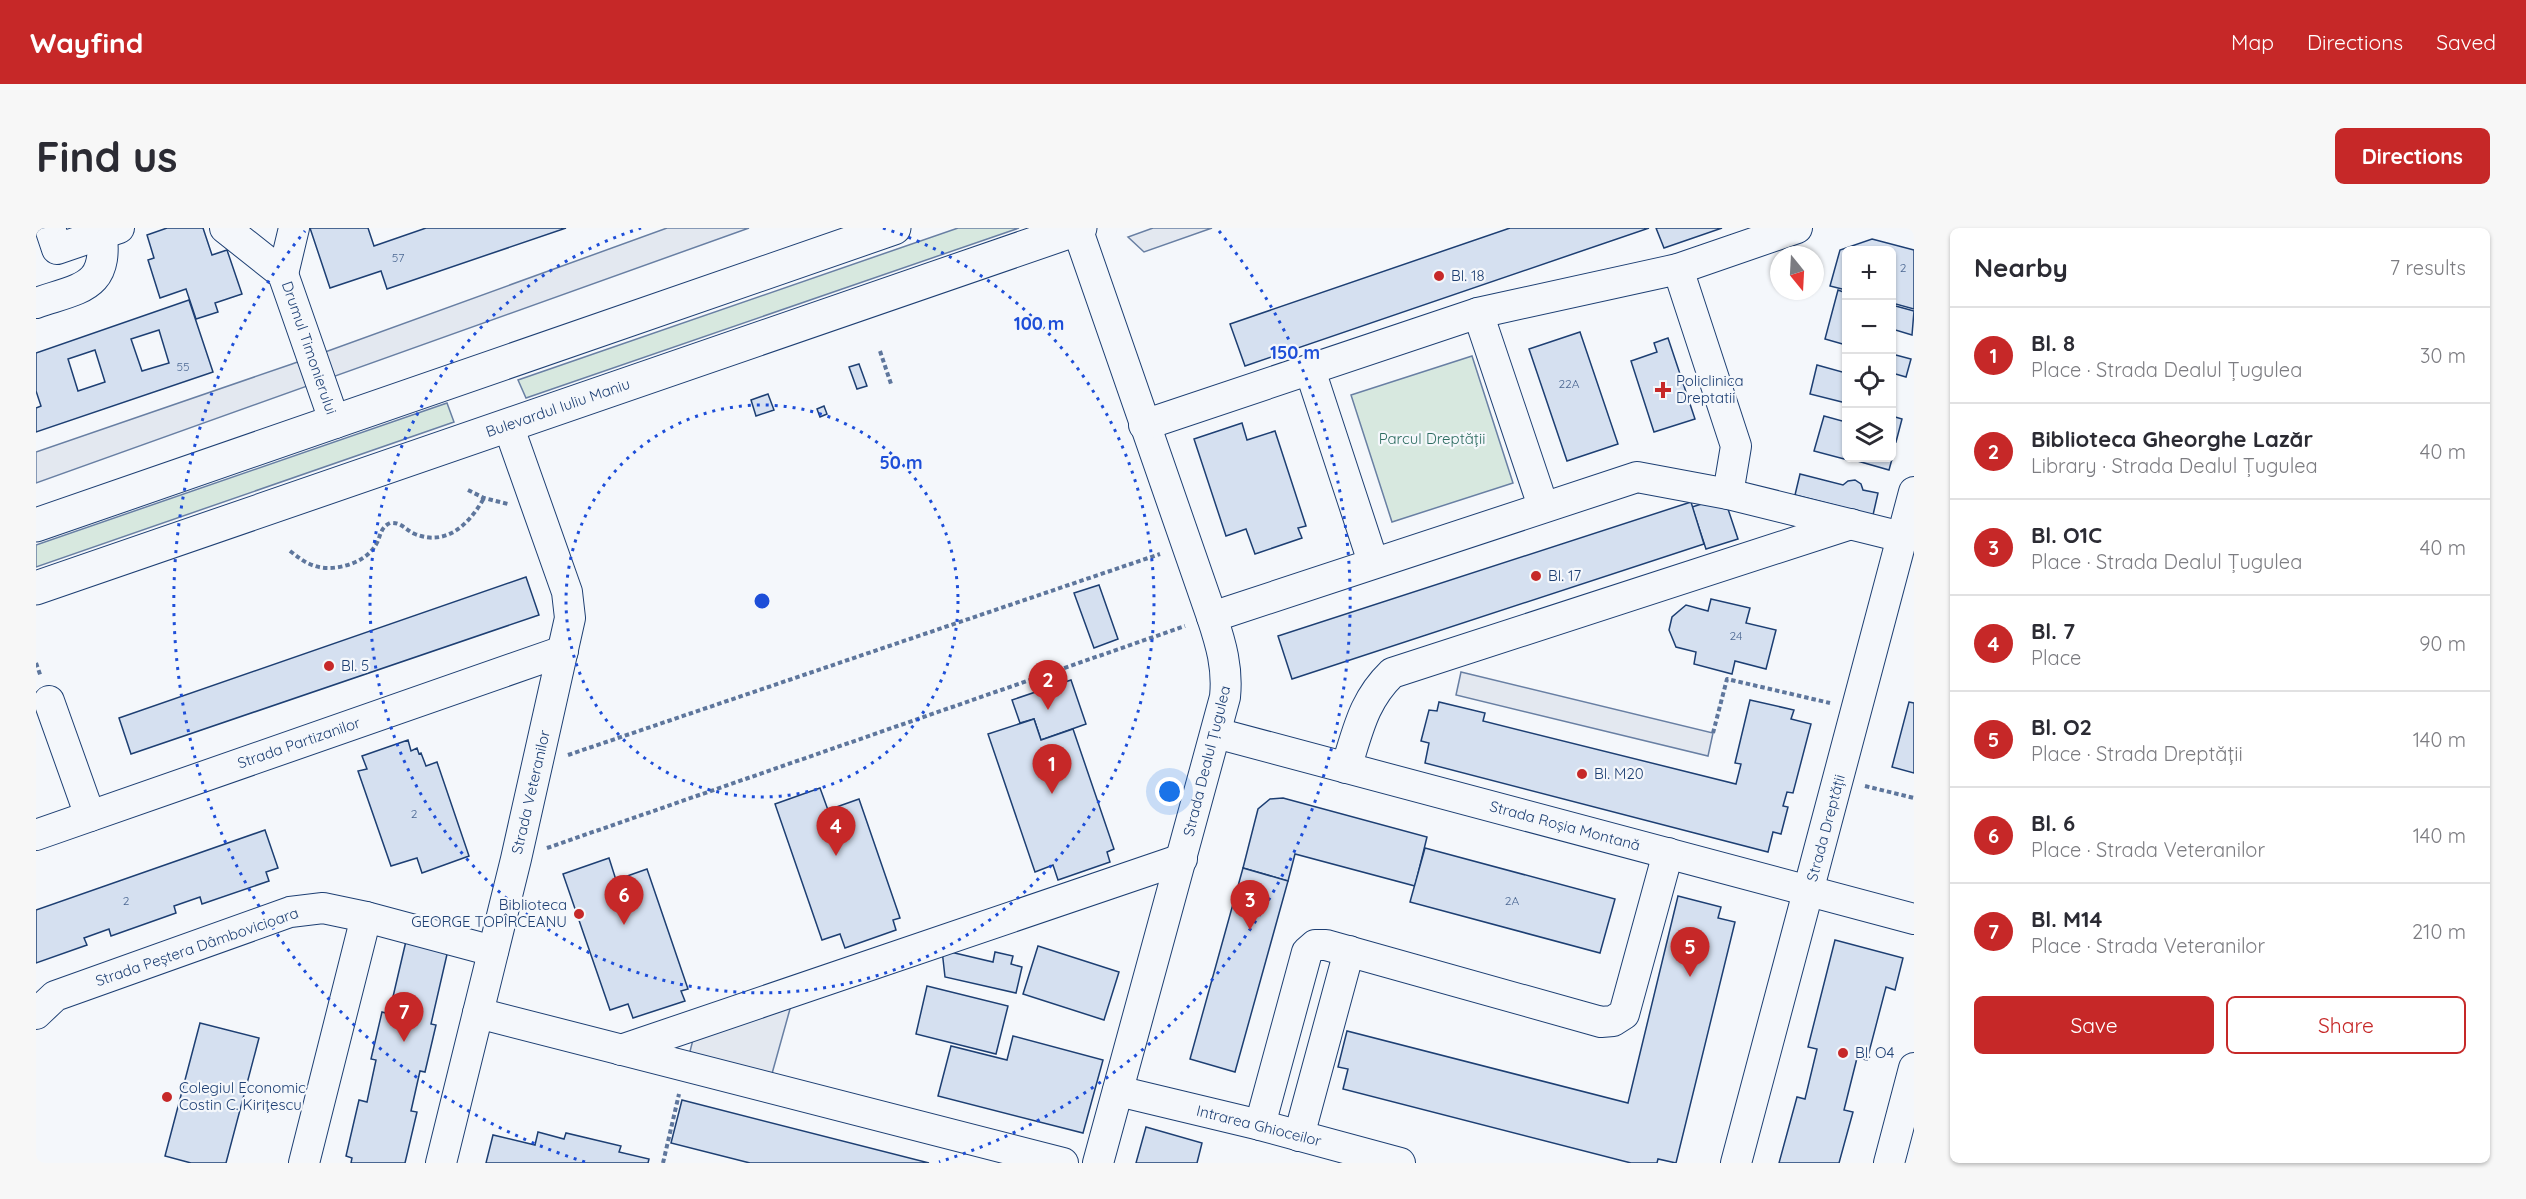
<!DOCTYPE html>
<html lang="en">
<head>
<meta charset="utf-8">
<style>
  :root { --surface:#fff; --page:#f7f7f7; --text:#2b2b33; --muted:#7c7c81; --line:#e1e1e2; --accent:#c62828 }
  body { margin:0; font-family:Quicksand,sans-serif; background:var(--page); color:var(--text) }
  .controls { position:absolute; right:18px; top:18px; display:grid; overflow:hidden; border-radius:9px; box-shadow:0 2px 4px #0004 }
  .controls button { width:54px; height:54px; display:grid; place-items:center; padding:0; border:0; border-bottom:2px solid var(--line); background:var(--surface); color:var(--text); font:30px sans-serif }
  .compass { position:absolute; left:1734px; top:18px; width:54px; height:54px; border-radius:50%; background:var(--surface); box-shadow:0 2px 4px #0004; rotate:162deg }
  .you { position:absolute; left:1134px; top:564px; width:21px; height:21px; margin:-15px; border:4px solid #fff; border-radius:50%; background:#1a73e8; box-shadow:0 0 0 9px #1a73e833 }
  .badge { display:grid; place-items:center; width:39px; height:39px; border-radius:50%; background:var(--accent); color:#fff; font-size:20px; font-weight:700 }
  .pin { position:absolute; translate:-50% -50px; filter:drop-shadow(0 2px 3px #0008) }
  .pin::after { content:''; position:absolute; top:32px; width:21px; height:18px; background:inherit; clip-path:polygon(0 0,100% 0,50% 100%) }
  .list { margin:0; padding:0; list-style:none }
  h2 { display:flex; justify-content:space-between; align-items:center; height:78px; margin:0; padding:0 24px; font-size:26px }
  h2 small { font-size:20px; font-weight:400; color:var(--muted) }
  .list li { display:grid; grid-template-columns:39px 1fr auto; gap:18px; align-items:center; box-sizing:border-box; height:96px; padding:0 24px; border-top:2px solid var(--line) }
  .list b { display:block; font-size:22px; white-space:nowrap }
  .list p { margin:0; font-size:20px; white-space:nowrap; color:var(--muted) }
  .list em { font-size:20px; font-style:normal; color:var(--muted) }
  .actions { display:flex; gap:12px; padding:18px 24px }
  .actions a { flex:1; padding:14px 0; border:2px solid var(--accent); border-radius:9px; text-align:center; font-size:21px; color:var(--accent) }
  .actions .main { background:var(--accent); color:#fff }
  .icon { flex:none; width:33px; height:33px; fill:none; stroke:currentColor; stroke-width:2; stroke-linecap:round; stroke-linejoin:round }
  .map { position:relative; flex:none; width:1878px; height:935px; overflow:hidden; border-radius:9px }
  header { display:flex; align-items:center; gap:36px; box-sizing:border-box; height:84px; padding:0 30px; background:var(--accent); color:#fff }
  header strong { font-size:28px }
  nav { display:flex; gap:33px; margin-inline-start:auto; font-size:21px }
  .intro { display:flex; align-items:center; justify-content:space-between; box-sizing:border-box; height:144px; padding:0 36px }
  h1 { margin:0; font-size:42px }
  .button { padding:15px 27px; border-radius:9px; background:var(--accent); color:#fff; font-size:21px; font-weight:700 }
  main { display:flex; gap:36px; padding:0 36px }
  aside { flex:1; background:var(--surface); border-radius:9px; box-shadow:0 2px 4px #0004 }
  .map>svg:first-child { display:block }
</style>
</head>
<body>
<header>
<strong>Wayfind</strong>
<nav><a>Map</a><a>Directions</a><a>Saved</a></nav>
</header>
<div class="intro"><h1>Find us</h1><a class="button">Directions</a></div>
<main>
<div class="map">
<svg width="1878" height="935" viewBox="0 0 1878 935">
  <rect width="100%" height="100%" fill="#f4f7fb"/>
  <!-- green -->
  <g fill="#d7e8df" stroke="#687fa3" stroke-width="1.5">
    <polygon points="922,0 983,0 490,170 482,152"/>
    <polygon points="1436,128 1477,255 1356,294 1315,167"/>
    <polygon points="411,175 418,194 0,339 0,317"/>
  </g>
  <!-- parking -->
  <g fill="#e3e8f0" stroke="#687fa3" stroke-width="1.5">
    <polygon points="631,0 713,0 0,255 0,224 256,136"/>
    <polygon points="1117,0 1176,0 1108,24 1092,9"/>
    <polygon points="1425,444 1677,505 1672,528 1420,467"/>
    <polygon points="759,763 732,860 650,839 661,796"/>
  </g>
  <!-- building -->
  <g fill="#d5e0f0" stroke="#1d3f73" stroke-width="1.5" fill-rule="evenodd">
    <polygon points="131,0 167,0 176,27 191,22 206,66 179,75 182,84 160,91 150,61 124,70 112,32 118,30 111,7"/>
    <polygon points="274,0 332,0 338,18 390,0 530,0 351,61 345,43 294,60"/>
    <polygon points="1474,0 1613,0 1209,138 1194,96"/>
    <polygon points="1620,0 1686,0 1628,20"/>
    <polygon points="1836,11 1878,22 1878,81 1856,75 1856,22 1810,22 1810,62 1794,58 1804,22"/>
    <polygon points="1802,62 1810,65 1810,117 1789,111"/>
    <path d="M153,72L177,144L0,204V180L5,178L0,163V125ZM123,102L133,135L106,143L95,111ZM59,122L69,154L42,163L32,131Z"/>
    <polygon points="1856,77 1878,83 1876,107 1856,101"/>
    <polygon points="1544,104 1582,216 1531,233 1493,121"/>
    <polygon points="1632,110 1659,191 1618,204 1595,133 1621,124 1618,115"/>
    <polygon points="1856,126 1875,131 1870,149 1856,145"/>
    <polygon points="823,136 831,158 821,161 813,139"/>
    <polygon points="1781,137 1810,145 1810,175 1774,166"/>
    <polygon points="732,166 738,182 720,188 715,172"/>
    <polygon points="788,178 791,186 784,189 781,181"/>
    <polygon points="1788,188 1810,194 1812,232 1778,223"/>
    <polygon points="1856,188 1866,191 1860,214 1856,212"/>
    <polygon points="1206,195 1211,212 1239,203 1270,298 1262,300 1266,310 1219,326 1210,301 1190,308 1158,211"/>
    <polygon points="1856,219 1859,220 1853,242 1818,232 1819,230 1856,230"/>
    <polygon points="1764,246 1807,257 1812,253 1819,252 1825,256 1827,262 1842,265 1837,287 1759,267"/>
    <polygon points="1688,269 1702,311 1670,321 1656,279"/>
    <polygon points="1655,274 1668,316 1256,451 1242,408"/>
    <polygon points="490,349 503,387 95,526 83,490"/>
    <polygon points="1063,357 1082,411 1058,420 1038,365"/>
    <polygon points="1675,371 1714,380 1710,395 1740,402 1730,441 1699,433 1696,446 1658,436 1660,424 1640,419 1633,402 1636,389 1650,377 1672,383"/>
    <polygon points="1035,452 1050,496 1005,512 998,491 984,495 976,472"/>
    <polygon points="1714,472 1758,482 1755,491 1775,496 1757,565 1751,564 1747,578 1752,579 1745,606 1737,604 1732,624 1389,535 1393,515 1385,513 1393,482 1401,483 1403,474 1449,485 1447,493 1700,556 1705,536 1699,535"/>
    <polygon points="1873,474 1878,475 1878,545 1856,539"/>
    <polygon points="998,491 1005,512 1037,501 1078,621 1071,624 1074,634 1022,652 1017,637 999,644 952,506"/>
    <polygon points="372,512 375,523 381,520 383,526 385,525 390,538 401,534 433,628 386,645 381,630 355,638 322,543 331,541 326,528"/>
    <polygon points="784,560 792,582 823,571 864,690 857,692 860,702 809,720 804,706 786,712 739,576"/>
    <polygon points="1247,570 1391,609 1379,658 1259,626 1252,653 1207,640 1222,581 1234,571"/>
    <polygon points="229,602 242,640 230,644 233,653 166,676 164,669 138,678 140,685 75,708 73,701 48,710 51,717 0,735 0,682"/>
    <polygon points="1389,620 1579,671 1564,725 1374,674"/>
    <polygon points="573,630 580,652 611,641 652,761 645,763 649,773 597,790 592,776 574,782 527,646"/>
    <polygon points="1207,640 1252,653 1199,844 1154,831"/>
    <polygon points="1642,668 1685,679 1682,690 1699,694 1640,935 1622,931 1621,935 1595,935 1307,861 1312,841 1302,839 1311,803 1592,875"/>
    <polygon points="1799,712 1867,730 1859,762 1850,759 1831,832 1821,830 1808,882 1817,884 1803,935 1743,935 1761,869 1769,871 1781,821 1772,819"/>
    <polygon points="370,713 412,722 395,796 400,797 389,844 384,843 375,883 381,884 369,935 315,935 316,930 310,928 323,872 331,874 340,832 335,831 346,784 353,786"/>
    <polygon points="1002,718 1083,744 1068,792 987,766"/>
    <polygon points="906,722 957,734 959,724 977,728 975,736 986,739 980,765 909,749"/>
    <polygon points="891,758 972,778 960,826 880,806"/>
    <polygon points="164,795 223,810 190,935 155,935 129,928"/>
    <polygon points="977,808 1067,832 1047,905 902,868 915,818 971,832"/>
    <polygon points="646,872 893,935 714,935 635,915"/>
    <polygon points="1110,899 1166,915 1161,935 1100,935"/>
    <polygon points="502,904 528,911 530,905 585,918 583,924 613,931 612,935 450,935 457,907 499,917"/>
  </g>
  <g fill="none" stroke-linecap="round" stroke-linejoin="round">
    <defs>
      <g id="minor">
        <polyline points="14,0 21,21 83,0"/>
        <polyline points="189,0 247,46"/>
        <path d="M1041,0L1176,389C1185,416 1192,440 1189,469L1062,935"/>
        <polyline points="1642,41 1700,218 1692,266"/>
        <polyline points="247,46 299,195"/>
        <polyline points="247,46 258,0"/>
        <path d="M0,75C47,59 74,60 65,0"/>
        <polyline points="1442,85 1507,278"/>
        <polyline points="1274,142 1337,334"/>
        <polyline points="1108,197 1442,85 1642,41 1761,0"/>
        <polyline points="1176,389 1601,249 1692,266 1866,309"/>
        <polyline points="13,473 54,588"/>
        <polyline points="1180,505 1878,691"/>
        <path d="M1310,540C1322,503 1327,473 1356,445L1815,296"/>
        <polyline points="0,607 527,423"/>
        <polyline points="442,785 1027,935"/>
        <polyline points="0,786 19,768 254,684 287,680 330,689 457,723"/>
        <polyline points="585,822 1146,631"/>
        <polyline points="1082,863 1224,897 1364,935"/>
        <polyline points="1224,897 1271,724 1279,717 1290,717 1565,794 1577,793 1588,786 1632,625"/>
        <polyline points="1263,908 1313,723"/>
        <polyline points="268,935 330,689"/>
        <polyline points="405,935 480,631 534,390 531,364 472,197"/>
        <polyline points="1700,935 1878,264"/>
        <polyline points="1853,935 1878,840"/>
      </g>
      <g id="major">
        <polyline points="0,297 858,0"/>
        <polyline points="0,360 1044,0"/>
      </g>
    </defs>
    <!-- minor casing -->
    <use href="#minor" stroke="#1d3f73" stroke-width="32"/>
    <!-- major casing -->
    <use href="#major" stroke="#1d3f73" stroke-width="35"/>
    <!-- path -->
    <g stroke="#5e769c" stroke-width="4" stroke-dasharray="4.5 3" stroke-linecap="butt">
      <polyline points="844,123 855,156"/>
      <polyline points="432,262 448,270 472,276"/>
      <path d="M254,323C262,329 269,335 279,338C297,344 328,336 339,318C345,310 343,300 354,295C366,294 369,302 379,306C411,319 434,295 448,270"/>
      <polyline points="0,435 5,449"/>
      <polyline points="1677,505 1691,451 1794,475"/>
      <polyline points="532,527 1124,326"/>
      <polyline points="1829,558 1878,570"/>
      <polyline points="511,620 1149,398"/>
      <polyline points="627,935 643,866"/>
    </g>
    <!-- minor -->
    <use href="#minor" stroke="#f4f7fb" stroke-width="30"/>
    <!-- major -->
    <use href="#major" stroke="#f4f7fb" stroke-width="33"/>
  </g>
  <!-- distance rings -->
  <g fill="none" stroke="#1d4ed8" stroke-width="3" stroke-dasharray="3 6">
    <circle cx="726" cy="373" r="196"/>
    <path d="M847 0A392 392 0 1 1 605 0"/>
    <path d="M549 934A588 588 0 0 1 269 3M1183 3A588 588 0 0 1 903 934"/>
  </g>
  <!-- markers -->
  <g fill="#c62828" stroke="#f4f7fb" stroke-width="2">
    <circle cx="1403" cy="48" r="6"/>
    <path d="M1624 153h6v6h6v6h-6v6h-6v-6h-6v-6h6z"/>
    <circle cx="1500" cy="348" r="6"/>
    <circle cx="293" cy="438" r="6"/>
    <circle cx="1546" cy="546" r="6"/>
    <circle cx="543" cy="686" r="6"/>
    <circle cx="1807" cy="825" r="6"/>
    <circle cx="131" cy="869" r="6"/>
  </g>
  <g text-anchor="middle" stroke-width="4.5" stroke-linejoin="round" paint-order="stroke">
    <!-- number labels -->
    <g font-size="12" fill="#4b6792">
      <text x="362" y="34">57</text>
      <text x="1867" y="44">2</text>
      <text x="147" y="143">55</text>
      <text x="1533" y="160">22A</text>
      <text x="1700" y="412">24</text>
      <text x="378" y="590">2</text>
      <text x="90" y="677">2</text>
      <text x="1476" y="677">2A</text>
    </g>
    <!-- poi labels -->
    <g font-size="15" fill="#1d3f73" stroke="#f4f7fb" text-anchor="start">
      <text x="1415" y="53">Bl. 18</text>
      <text x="1640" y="158">Policlinica<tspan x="1640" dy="17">Dreptatii</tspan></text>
      <text x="1512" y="353">Bl. 17</text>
      <text x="305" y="443">Bl. 5</text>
      <text x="1558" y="551">Bl. M20</text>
      <text x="531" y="682" text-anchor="end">Biblioteca<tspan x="531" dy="17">GEORGE TOPÎRCEANU</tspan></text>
      <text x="1819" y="830">Bl. O4</text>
      <text x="143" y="865">Colegiul Economic<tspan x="143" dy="17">Costin C. Kirițescu</tspan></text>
    </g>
    <!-- street labels -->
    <g font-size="15" fill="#1d3f73" stroke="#f4f7fb">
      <text transform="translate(273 120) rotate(71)" y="5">Drumul Timonierului</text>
      <text transform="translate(522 180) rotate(-19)" y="5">Bulevardul Iuliu Maniu</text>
      <text transform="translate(263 515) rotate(-19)" y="5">Strada Partizanilor</text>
      <text transform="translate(1171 533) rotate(-76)" y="5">Strada Dealul Țugulea</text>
      <text transform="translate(495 564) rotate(-77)" y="5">Strada Veteranilor</text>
      <text transform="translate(1529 598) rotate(15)" y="5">Strada Roșia Montană</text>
      <text transform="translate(1790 600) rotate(-75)" y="5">Strada Dreptății</text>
      <text transform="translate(161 719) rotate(-19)" y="5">Strada Peștera Dâmbovicioara</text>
      <text transform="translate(1223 898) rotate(14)" y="5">Intrarea Ghioceilor</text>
    </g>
    <!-- park labels -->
    <g font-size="15" fill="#2c6c60" stroke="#f4f7fb">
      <text x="1396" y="216">Parcul Dreptății</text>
    </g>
  </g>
  <circle cx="726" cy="373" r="9" fill="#1d4ed8" stroke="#f4f7fb" stroke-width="3"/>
  <g font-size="18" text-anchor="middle" font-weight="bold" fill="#1d4ed8" stroke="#f4f7fb" stroke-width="4.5" stroke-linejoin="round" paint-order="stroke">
    <text x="1003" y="102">100 m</text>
    <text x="1259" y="131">150 m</text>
    <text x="865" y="241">50 m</text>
  </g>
</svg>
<div class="controls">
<button>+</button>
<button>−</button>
<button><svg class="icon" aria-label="locate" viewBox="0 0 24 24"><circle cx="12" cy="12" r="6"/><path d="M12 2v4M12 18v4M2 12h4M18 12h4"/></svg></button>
<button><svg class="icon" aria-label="layers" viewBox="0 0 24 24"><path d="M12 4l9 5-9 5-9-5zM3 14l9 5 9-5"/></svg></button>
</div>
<svg class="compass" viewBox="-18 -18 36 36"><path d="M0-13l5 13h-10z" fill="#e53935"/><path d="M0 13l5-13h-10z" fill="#7c7c81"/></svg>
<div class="you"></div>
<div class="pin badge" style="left:1016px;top:566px">1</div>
<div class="pin badge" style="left:1012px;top:482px">2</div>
<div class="pin badge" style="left:1214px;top:702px">3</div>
<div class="pin badge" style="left:800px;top:628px">4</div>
<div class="pin badge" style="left:1654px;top:749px">5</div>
<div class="pin badge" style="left:588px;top:697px">6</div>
<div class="pin badge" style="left:368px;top:814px">7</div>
</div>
<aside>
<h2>Nearby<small>7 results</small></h2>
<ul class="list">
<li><span class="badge">1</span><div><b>Bl. 8</b><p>Place · Strada Dealul Țugulea</p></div><em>30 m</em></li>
<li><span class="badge">2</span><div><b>Biblioteca Gheorghe Lazăr</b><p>Library · Strada Dealul Țugulea</p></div><em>40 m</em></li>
<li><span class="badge">3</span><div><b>Bl. O1C</b><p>Place · Strada Dealul Țugulea</p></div><em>40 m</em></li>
<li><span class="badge">4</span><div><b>Bl. 7</b><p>Place</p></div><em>90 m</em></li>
<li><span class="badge">5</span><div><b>Bl. O2</b><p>Place · Strada Dreptății</p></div><em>140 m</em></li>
<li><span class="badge">6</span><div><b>Bl. 6</b><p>Place · Strada Veteranilor</p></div><em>140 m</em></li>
<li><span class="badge">7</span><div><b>Bl. M14</b><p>Place · Strada Veteranilor</p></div><em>210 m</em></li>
</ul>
<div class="actions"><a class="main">Save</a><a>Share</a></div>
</aside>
</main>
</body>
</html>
